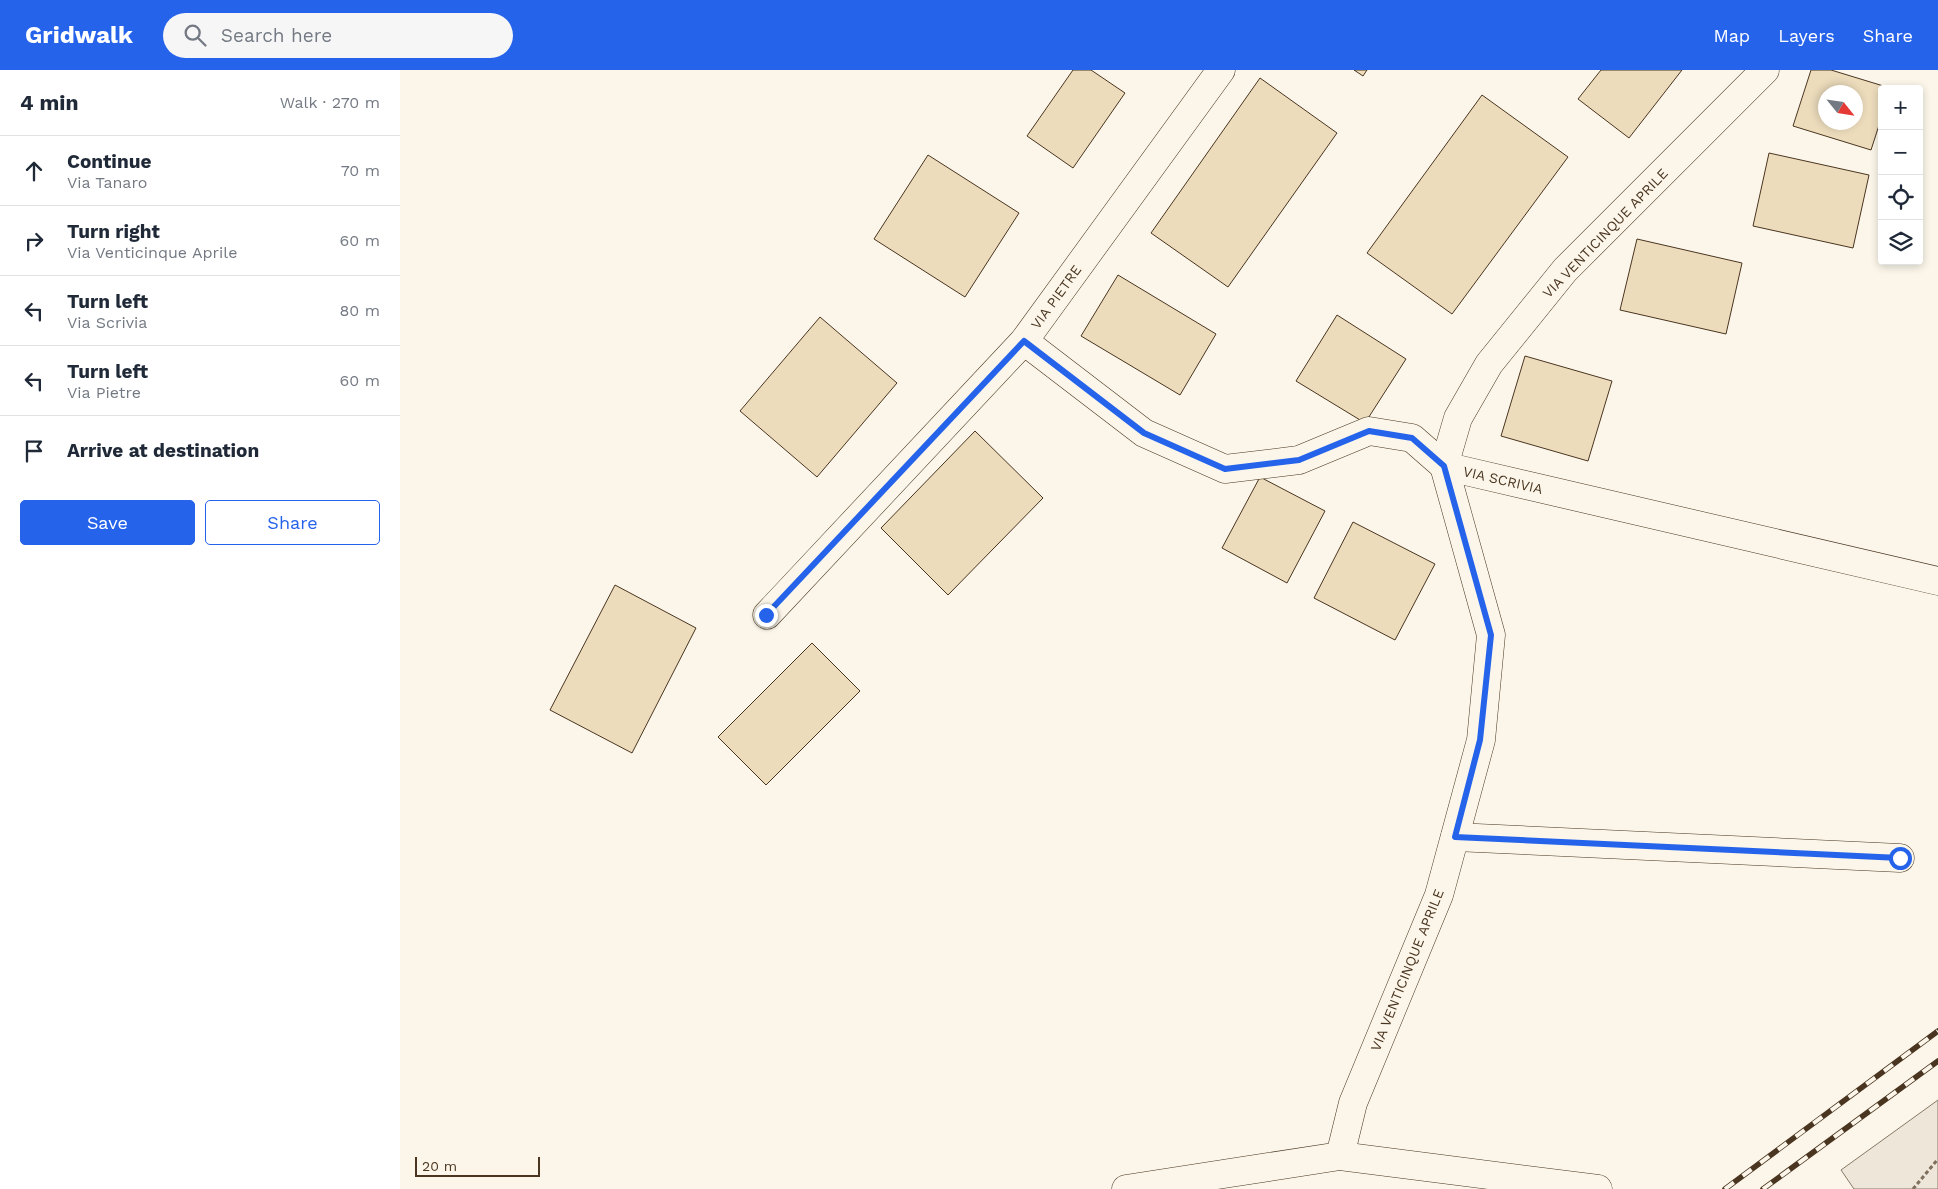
<!DOCTYPE html>
<html lang="en">
<head>
<meta charset="utf-8">
<style>
  :root { --surface:#fff; --page:#f6f6f7; --text:#1f2937; --muted:#747a83; --line:#e0e1e3; --accent:#2563eb }
  body { margin:0; font-family:"Work Sans",sans-serif; background:var(--page); color:var(--text) }
  .controls { position:absolute; right:15px; top:15px; display:grid; overflow:hidden; border-radius:5px; box-shadow:0 2px 8px #0003 }
  .controls button { width:45px; height:45px; display:grid; place-items:center; padding:0; border:0; border-bottom:1px solid var(--line); background:var(--surface); color:var(--text); font:25px sans-serif }
  .compass { position:absolute; left:1418px; top:15px; width:45px; height:45px; border-radius:50%; background:var(--surface); box-shadow:0 2px 8px #0003; rotate:120deg }
  .scale { position:absolute; left:15px; bottom:12px; width:125px; box-sizing:border-box; padding-left:5px; border:2px solid #4a3520; border-top:0; font-size:14px; line-height:18px; white-space:nowrap; color:#4a3520; -webkit-text-stroke:4px #fbf6e9; paint-order:stroke }
  .stop { position:absolute; width:15px; height:15px; margin:-11px; border:4px solid #2563eb; border-radius:50%; background:#fff }
  .stop.end { background:#2563eb; border-color:#fff; box-shadow:0 1px 5px #0008 }
  .list { margin:0; padding:0; list-style:none }
  h2 { display:flex; justify-content:space-between; align-items:center; height:65px; margin:0; padding:0 20px; font-size:21px }
  h2 small { font-size:16px; font-weight:400; color:var(--muted) }
  .list li { display:grid; grid-template-columns:32px 1fr auto; gap:15px; align-items:center; box-sizing:border-box; height:70px; padding:0 20px; border-top:1px solid var(--line) }
  .list b { display:block; font-size:19px; white-space:nowrap }
  .list p { margin:0; font-size:16px; white-space:nowrap; color:var(--muted) }
  .list em { font-size:16px; font-style:normal; color:var(--muted) }
  .actions { display:flex; gap:10px; padding:15px 20px }
  .actions a { flex:1; padding:11px 0; border:1px solid var(--accent); border-radius:5px; text-align:center; font-size:18px; color:var(--accent) }
  .actions .main { background:var(--accent); color:#fff }
  .icon { flex:none; width:28px; height:28px; fill:none; stroke:currentColor; stroke-width:2; stroke-linecap:round; stroke-linejoin:round }
  .map { position:relative; flex:none; width:1538px; height:1119px; overflow:hidden }
  header { display:flex; align-items:center; gap:30px; box-sizing:border-box; height:70px; padding:0 25px; background:var(--accent); color:#fff }
  header strong { font-size:24px }
  nav { display:flex; gap:28px; margin-inline-start:auto; font-size:18px }
  .search { width:350px; height:45px; background:var(--page); display:flex; align-items:center; gap:12px; box-sizing:border-box; padding:0 18px; border-radius:28px; color:var(--muted); font-size:19px }
  main { display:flex }
  aside { flex:1; background:var(--surface) }
  .map>svg:first-child { display:block }
</style>
</head>
<body>
<header>
<strong>Gridwalk</strong>
<div class="search"><svg class="icon" aria-label="search" viewBox="0 0 24 24"><circle cx="10" cy="10" r="6"/><path d="M15 15l6 6"/></svg>Search here</div>
<nav><a>Map</a><a>Layers</a><a>Share</a></nav>
</header>
<main>
<aside>
<h2>4 min<small>Walk · 270 m</small></h2>
<ul class="list">
<li><svg class="icon" aria-label="ahead" viewBox="0 0 24 24"><path d="M12 20V5M6 11l6-6 6 6"/></svg><div><b>Continue</b><p>Via Tanaro</p></div><em>70 m</em></li>
<li><svg class="icon" aria-label="right" viewBox="0 0 24 24"><path d="M7 20v-9h11M14 6l5 5-5 5"/></svg><div><b>Turn right</b><p>Via Venticinque Aprile</p></div><em>60 m</em></li>
<li><svg class="icon" aria-label="left" viewBox="0 0 24 24"><path d="M17 20v-9H6M10 6l-5 5 5 5"/></svg><div><b>Turn left</b><p>Via Scrivia</p></div><em>80 m</em></li>
<li><svg class="icon" aria-label="left" viewBox="0 0 24 24"><path d="M17 20v-9H6M10 6l-5 5 5 5"/></svg><div><b>Turn left</b><p>Via Pietre</p></div><em>60 m</em></li>
<li><svg class="icon" aria-label="arrive" viewBox="0 0 24 24"><path d="M6 21V4h12l-3 4 3 4H6"/></svg><div><b>Arrive at destination</b></div></li>
</ul>
<div class="actions"><a class="main">Save</a><a>Share</a></div>
</aside>
<div class="map">
<svg width="1538" height="1119" viewBox="0 0 1538 1119">
  <rect width="100%" height="100%" fill="#fbf6e9"/>
  <!-- green -->
  <polygon fill="#ede6d9" stroke="#887966" points="1538,1030 1538,1119 1454,1119 1441,1100"/>
  <!-- building -->
  <g fill="#ecdcbc" stroke="#4a3520" fill-rule="evenodd">
    <polygon points="673,0 691,0 725,23 673,98 627,66"/>
    <polygon points="954,0 967,0 963,6"/>
    <polygon points="1201,0 1282,0 1229,68 1178,29"/>
    <path d="M1411,0H1431L1490,18L1482,19V46L1471,80L1393,56ZM1426,22H1456V52H1426Z"/>
    <polygon points="860,8 937,63 828,217 751,163"/>
    <polygon points="1082,25 1168,87 1052,244 967,183"/>
    <polygon points="1369,83 1469,105 1453,178 1353,156"/>
    <polygon points="528,85 619,143 565,227 474,169"/>
    <polygon points="1237,169 1342,193 1326,264 1220,240"/>
    <polygon points="718,205 816,264 780,325 681,266"/>
    <polygon points="937,245 1006,289 965,353 896,311"/>
    <polygon points="420,247 497,313 417,407 340,341"/>
    <polygon points="1125,286 1212,311 1188,391 1101,366"/>
    <polygon points="575,361 643,428 548,525 481,458"/>
    <polygon points="860,407 925,441 887,513 822,478"/>
    <polygon points="953,452 1035,494 995,570 914,528"/>
    <polygon points="215,515 296,558 232,683 150,640"/>
    <polygon points="412,573 460,621 366,715 318,667"/>
  </g>
  <g fill="none" stroke-linecap="round" stroke-linejoin="round">
    <defs>
      <g id="minor">
        <polyline points="624,271 744,363 825,399 899,390 969,361 1012,368 1044,396 1538,511"/>
        <polyline points="367,545 624,271 821,0"/>
        <polyline points="1055,767 1500,788"/>
        <polyline points="940,1086 953,1033 1039,825 1081,670 1091,565 1044,396 1058,348 1089,294 1165,200 1365,0"/>
        <polyline points="726,1119 940,1086 1198,1119"/>
      </g>
    </defs>
    <!-- minor casing -->
    <use href="#minor" stroke="#4a3520" stroke-width="29"/>
    <!-- path -->
    <polyline stroke="#7f6f5c" stroke-width="3" stroke-dasharray="4 2.5" stroke-linecap="butt" points="1513,1119 1538,1089"/>
    <!-- minor -->
    <use href="#minor" stroke="#fbf6e9" stroke-width="28"/>
    <defs>
      <g id="rail">
        <polyline points="1325,1119 1538,961"/>
        <polyline points="1363,1119 1538,991"/>
      </g>
    </defs>
    <!-- rail casing -->
    <use href="#rail" stroke="#4a3520" stroke-width="5.5"/>
    <!-- rail -->
    <use href="#rail" stroke="#fbf6e9" stroke-width="4" stroke-dasharray="11" stroke-linecap="butt"/>
  </g>
  <g fill="none" stroke-linecap="round" stroke-linejoin="round">
    <!-- route -->
    <polyline stroke="#2563eb" stroke-width="6" points="366,545 624,271 744,363 825,399 899,390 969,361 1012,368 1044,396 1091,565 1080,670 1055,767 1500,788"/>
  </g>
  <g text-anchor="middle" stroke-width="4" stroke-linejoin="round" paint-order="stroke">
    <!-- street labels -->
    <g font-size="14" fill="#4a3520" stroke="#fbf6e9">
      <text transform="translate(1205 163) rotate(-46)" y="5">VIA VENTICINQUE APRILE</text>
      <text transform="translate(656 227) rotate(-54)" y="5">VIA PIETRE</text>
      <text transform="translate(1103 410) rotate(13)" y="5">VIA SCRIVIA</text>
      <text transform="translate(1007 900) rotate(-68)" y="5">VIA VENTICINQUE APRILE</text>
    </g>
  </g>
</svg>
<div class="controls">
<button>+</button>
<button>−</button>
<button><svg class="icon" aria-label="locate" viewBox="0 0 24 24"><circle cx="12" cy="12" r="6"/><path d="M12 2v4M12 18v4M2 12h4M18 12h4"/></svg></button>
<button><svg class="icon" aria-label="layers" viewBox="0 0 24 24"><path d="M12 4l9 5-9 5-9-5zM3 14l9 5 9-5"/></svg></button>
</div>
<svg class="compass" viewBox="-18 -18 36 36"><path d="M0-13l5 13h-10z" fill="#e53935"/><path d="M0 13l5-13h-10z" fill="#747a83"/></svg>
<div class="scale">20 m</div>
<div class="stop" style="left:1500px;top:788px"></div>
<div class="stop end" style="left:366px;top:545px"></div>
</div>
</main>
</body>
</html>
